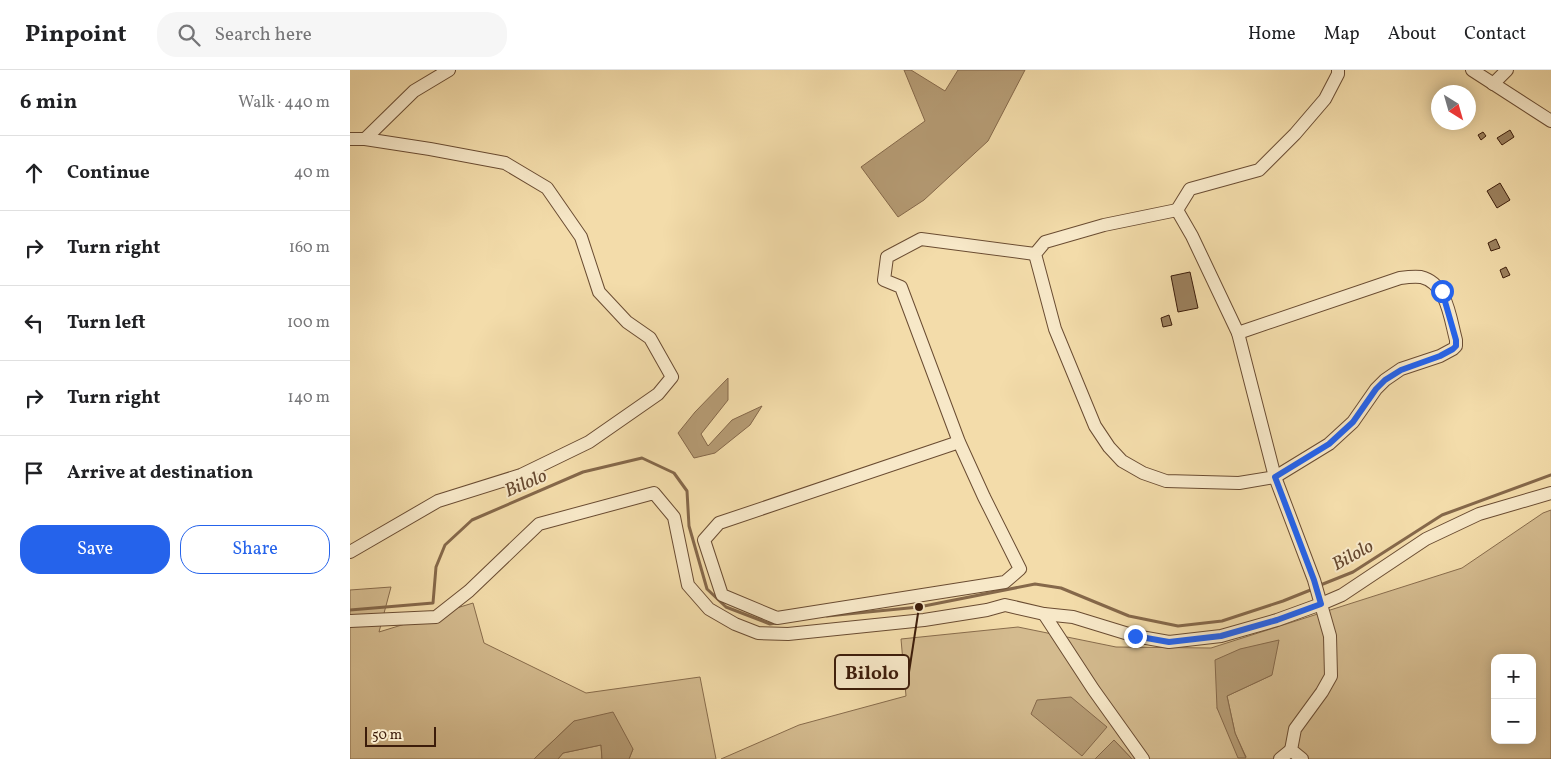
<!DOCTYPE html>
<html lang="en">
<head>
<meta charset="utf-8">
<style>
  :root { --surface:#fff; --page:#f6f6f6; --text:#202124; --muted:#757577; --line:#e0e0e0; --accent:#2563eb }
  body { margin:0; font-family:Vollkorn,serif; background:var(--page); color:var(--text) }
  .controls { position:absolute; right:15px; bottom:15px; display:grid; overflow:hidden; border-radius:10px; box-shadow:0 2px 12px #0003 }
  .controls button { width:45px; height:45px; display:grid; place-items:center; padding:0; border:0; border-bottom:1px solid var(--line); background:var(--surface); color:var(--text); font:25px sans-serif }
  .compass { position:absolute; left:1081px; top:15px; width:45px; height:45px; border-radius:50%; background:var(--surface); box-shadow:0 2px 12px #0003; rotate:143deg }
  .scale { position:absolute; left:15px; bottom:12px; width:71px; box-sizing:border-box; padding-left:5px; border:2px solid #3c1c0a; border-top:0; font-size:14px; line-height:18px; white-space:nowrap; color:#3c1c0a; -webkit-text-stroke:4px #f7e8c8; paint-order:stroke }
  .stop { position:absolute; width:15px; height:15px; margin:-11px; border:4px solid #2563eb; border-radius:50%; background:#fff }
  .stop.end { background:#2563eb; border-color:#fff; box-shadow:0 1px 5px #0008 }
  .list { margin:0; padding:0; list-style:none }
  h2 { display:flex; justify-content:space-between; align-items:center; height:65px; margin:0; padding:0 20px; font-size:21px }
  h2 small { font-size:16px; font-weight:400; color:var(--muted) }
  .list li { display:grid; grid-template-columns:32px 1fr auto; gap:15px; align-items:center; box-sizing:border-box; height:75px; padding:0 20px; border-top:1px solid var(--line) }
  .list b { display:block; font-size:19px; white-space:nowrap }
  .list em { font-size:16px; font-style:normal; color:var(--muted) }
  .actions { display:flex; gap:10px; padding:15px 20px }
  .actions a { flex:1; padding:11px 0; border:1px solid var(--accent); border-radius:20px; text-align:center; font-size:18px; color:var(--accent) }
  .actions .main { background:var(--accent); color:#fff }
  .icon { flex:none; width:28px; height:28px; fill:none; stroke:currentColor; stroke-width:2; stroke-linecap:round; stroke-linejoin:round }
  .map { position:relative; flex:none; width:1201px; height:689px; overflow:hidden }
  header { display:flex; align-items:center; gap:30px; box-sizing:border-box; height:70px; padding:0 25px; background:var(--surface); border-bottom:1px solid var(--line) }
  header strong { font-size:24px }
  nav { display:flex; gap:28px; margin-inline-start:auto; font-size:18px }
  .search { width:350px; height:45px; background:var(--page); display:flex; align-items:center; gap:12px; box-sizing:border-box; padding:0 18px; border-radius:20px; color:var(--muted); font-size:19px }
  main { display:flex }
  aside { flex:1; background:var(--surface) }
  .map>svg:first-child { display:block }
</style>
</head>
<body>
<header>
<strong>Pinpoint</strong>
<div class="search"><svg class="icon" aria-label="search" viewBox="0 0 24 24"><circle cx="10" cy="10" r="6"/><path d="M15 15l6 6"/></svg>Search here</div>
<nav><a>Home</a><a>Map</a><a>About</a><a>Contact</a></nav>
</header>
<main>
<aside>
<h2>6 min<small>Walk · 440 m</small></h2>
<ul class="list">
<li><svg class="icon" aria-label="ahead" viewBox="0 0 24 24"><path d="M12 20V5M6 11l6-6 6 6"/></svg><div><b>Continue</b></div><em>40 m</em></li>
<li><svg class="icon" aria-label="right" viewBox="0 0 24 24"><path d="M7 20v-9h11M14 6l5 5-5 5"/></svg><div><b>Turn right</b></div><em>160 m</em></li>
<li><svg class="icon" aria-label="left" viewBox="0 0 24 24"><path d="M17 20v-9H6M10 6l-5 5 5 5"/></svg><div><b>Turn left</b></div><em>100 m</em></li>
<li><svg class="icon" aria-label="right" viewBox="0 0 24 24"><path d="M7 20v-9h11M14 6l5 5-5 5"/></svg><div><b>Turn right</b></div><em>140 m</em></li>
<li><svg class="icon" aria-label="arrive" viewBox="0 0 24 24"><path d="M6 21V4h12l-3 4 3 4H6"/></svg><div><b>Arrive at destination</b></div></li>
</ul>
<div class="actions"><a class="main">Save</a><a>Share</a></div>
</aside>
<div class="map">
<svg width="1201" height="689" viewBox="0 0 1201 689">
  <rect width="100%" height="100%" fill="#f3dcaa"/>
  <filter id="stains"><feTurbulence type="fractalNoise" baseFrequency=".004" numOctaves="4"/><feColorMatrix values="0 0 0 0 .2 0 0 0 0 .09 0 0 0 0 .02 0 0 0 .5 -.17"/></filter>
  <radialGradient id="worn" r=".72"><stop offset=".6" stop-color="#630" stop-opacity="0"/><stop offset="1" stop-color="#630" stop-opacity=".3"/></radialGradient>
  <!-- green -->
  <g fill="#d4bb8f" stroke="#886c4c" fill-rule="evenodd">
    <path d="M1201,440V689H782L764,670L745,689H371L449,655L556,626L551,569L668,557L766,577L861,578L1112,498L1193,443ZM890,579L922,605L877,626L885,663L896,687L867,638ZM1145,588H1182V670H1145Z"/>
    <polygon points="41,517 29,562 123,533 134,573 236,623 350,607 366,689 279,689 283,679 224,651 184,689 0,689 0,520"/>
    <polygon points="251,675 252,689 208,689 213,683"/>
  </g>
  <!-- water -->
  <g fill="#b59b74" stroke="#85684a">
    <polygon points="554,0 561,0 595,21 608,0 675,0 638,71 574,130 548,147 511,97 575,51"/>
    <polygon points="378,308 378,330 351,364 358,376 382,350 412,336 400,355 365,383 344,388 328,363 345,342"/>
    <polygon points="929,570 922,605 877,626 885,663 896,688 888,688 867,638 865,590 890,579"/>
    <polygon points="721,627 757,657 732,686 681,644 687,630"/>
    <polygon points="263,642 283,679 279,689 252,689 251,675 213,683 208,689 184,689 224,651"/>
    <polygon points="764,670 782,689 745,689"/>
  </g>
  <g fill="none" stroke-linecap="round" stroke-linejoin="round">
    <!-- stream -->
    <g stroke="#85684a" stroke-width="3">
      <polyline points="968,516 1003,502 1092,445 1201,405"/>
      <polyline points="0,540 83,533 86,497 95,475 122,450 233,402 292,388 324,403 337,421 339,456 357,519 376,537 420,554 426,553"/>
      <polyline points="477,546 569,537 685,514 711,518 779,546 828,556 872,551 933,531 963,519"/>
    </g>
  </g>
  <!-- building -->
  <g fill="#9b805d" stroke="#3c1c0a">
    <polygon points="1160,60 1164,67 1152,75 1147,68"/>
    <polygon points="1133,62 1136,66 1131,70 1128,65"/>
    <polygon points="1150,113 1160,130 1147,138 1137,121"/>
    <polygon points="1146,169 1150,178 1141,181 1138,173"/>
    <polygon points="1156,197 1160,205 1153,208 1150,200"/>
    <polygon points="840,202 848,238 828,242 821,206"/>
    <polygon points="819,245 822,255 813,257 811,248"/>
  </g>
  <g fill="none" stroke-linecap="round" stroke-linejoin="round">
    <defs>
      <g id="minor">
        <polyline points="1122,0 1201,51"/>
        <polyline points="1143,14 1157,0"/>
        <polyline points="0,69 15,69 64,21 99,0"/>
        <path d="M827,140L754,155L695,172L685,184L705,259L745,356L759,377L772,391L793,403L816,411L889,413L925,407L979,374L1003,352L1026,319L1035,310L1051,299L1090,286L1103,279L1106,276V270C1100,248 1097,213 1071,207C1064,206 1057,207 1050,208L888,263"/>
        <polyline points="609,372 369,453 354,470 372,525 427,548 655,512 670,499 634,427 609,372 551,217 534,210 537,187 571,169 685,184"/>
        <polyline points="0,482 88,431 171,405 239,372 308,324 322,307 300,268 277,252 249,222 231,167 197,118 155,93 80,79 15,69"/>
        <polyline points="694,544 743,619 793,689"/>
        <polyline points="0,551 86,547 119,521 189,454 304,423 324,447 338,515 359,539 385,554 408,563 438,564 574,550 637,540 655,535 694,544 723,547 785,566 819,572 871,566 927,550 971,534 992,525 1076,469 1129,444 1201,423"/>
        <polyline points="930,689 941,680"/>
        <polyline points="952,689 941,680 945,659 972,622 981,606 980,566 964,510 925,407 888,263 842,166 827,140 840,119 909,100 945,64 975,29 988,4 988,0"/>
      </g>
    </defs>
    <!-- minor casing -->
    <use href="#minor" stroke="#6a4c32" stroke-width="14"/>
    <!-- minor -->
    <use href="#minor" stroke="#f7e8c8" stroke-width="12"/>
  </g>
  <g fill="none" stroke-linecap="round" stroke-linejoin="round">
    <!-- route -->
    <polyline stroke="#2563eb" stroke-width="6" points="785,566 819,572 871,566 927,550 971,534 964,510 925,407 979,374 1003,352 1026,319 1035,310 1051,300 1090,286 1103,279 1106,276 1106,270 1092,221"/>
  </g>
  <g text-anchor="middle" stroke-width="4" stroke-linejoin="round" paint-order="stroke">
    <!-- water labels -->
    <g font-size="19" font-style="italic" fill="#66482f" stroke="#f7e8c8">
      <text transform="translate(175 412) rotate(-23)" y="7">Bilolo</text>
      <text transform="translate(1002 484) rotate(-29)" y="7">Bilolo</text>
    </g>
  </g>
  <!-- callouts -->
  <path fill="none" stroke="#3c1c0a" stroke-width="2" d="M569 537L559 602"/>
  <circle fill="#3c1c0a" stroke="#f7e8c8" stroke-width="2" cx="569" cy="537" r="5"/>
  <rect fill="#f7e8c8" stroke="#3c1c0a" stroke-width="2" x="485" y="585" width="74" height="34" rx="5"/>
  <g font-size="19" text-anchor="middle" font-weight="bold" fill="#3c1c0a">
    <text x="522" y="609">Bilolo</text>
  </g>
  <rect width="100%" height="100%" filter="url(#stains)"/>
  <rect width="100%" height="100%" fill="url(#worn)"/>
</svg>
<div class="controls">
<button>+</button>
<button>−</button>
</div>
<svg class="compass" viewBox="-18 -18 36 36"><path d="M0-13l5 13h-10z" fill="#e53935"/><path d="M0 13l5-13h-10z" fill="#757577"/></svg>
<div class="scale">50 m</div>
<div class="stop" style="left:1092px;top:221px"></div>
<div class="stop end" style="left:785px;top:566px"></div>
</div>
</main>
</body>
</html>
